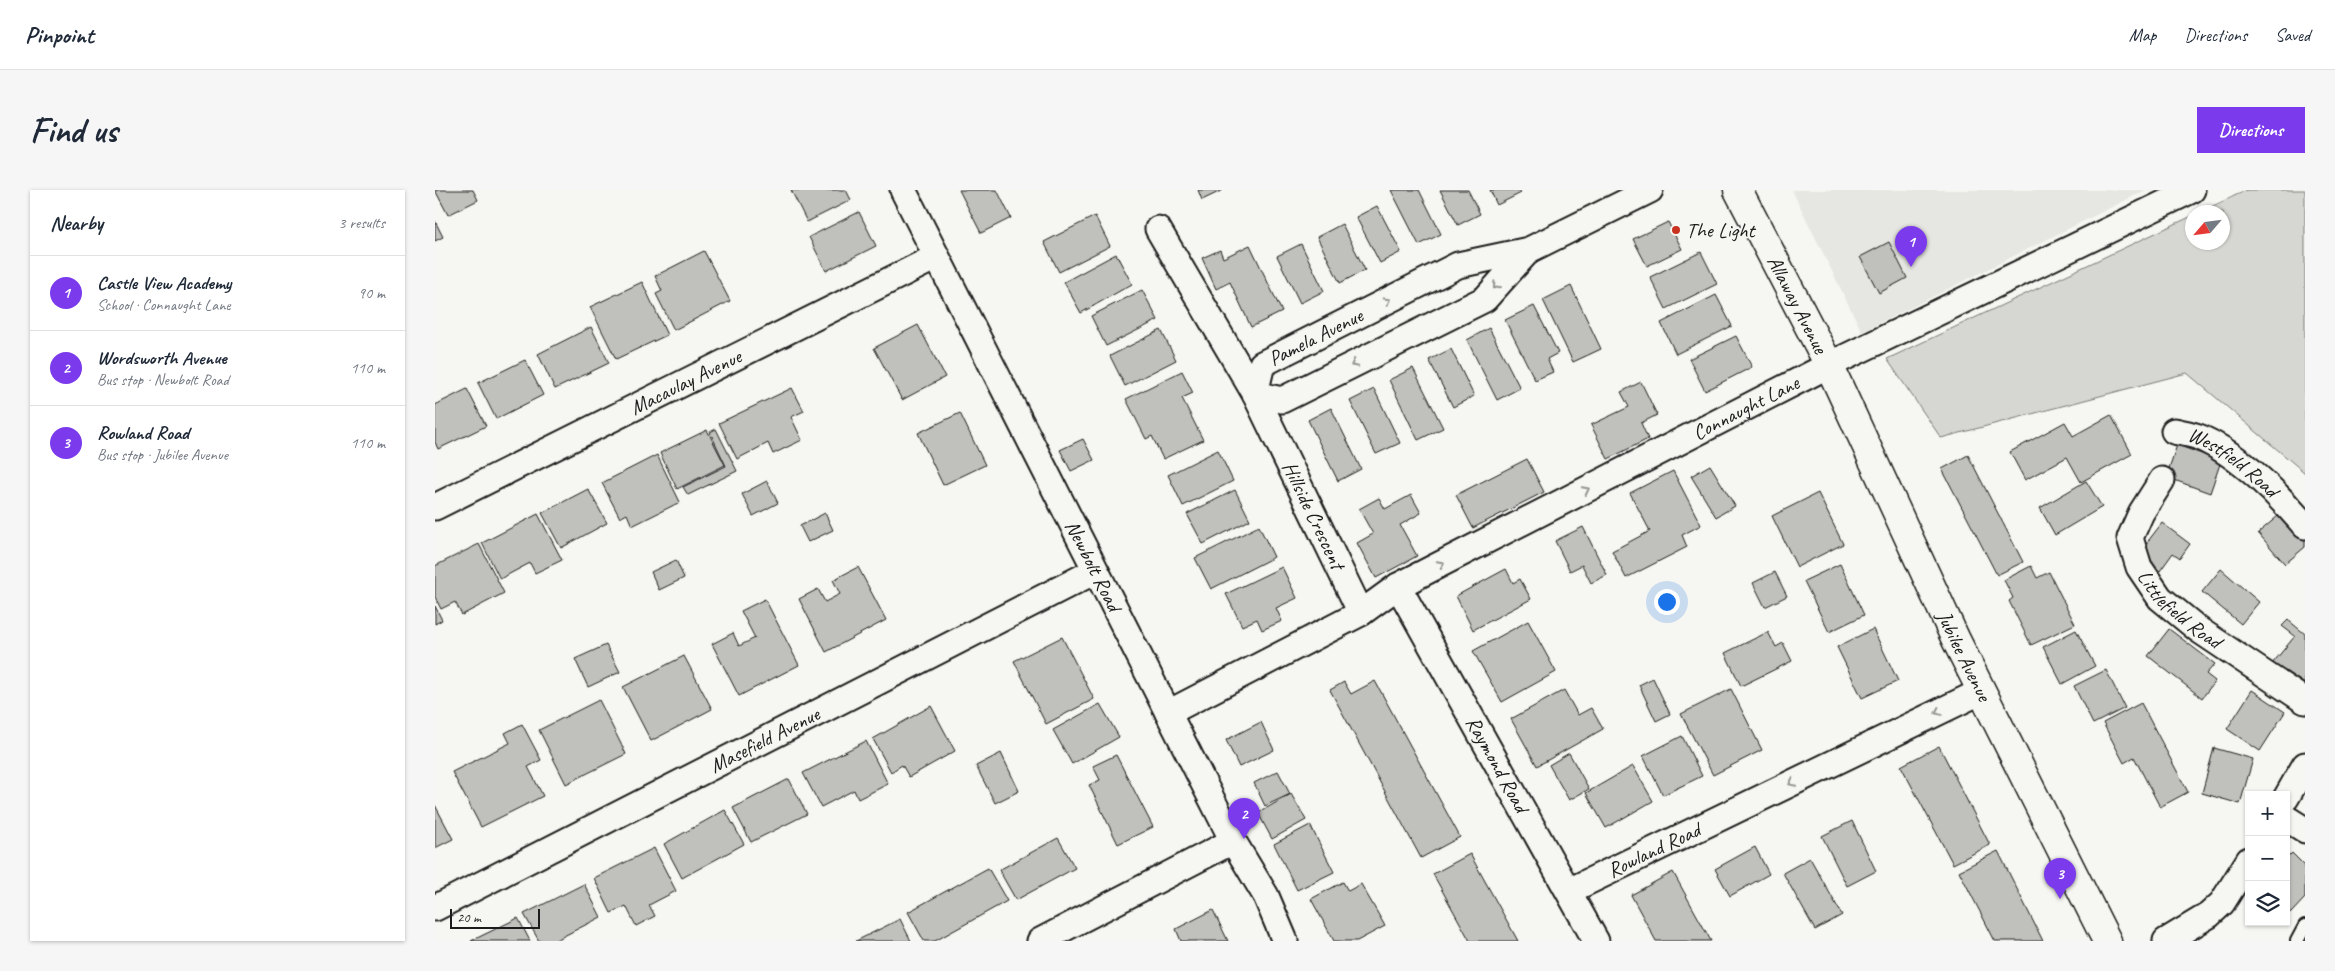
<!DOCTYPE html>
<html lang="en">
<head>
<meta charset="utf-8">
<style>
  :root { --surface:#fff; --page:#f6f6f7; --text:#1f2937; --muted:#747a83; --line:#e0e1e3; --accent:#7c3aed }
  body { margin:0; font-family:Caveat,sans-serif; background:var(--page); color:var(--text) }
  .controls { position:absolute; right:15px; bottom:15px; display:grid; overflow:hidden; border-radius:0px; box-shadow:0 1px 4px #0004 }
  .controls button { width:45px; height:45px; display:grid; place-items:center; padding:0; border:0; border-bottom:1px solid var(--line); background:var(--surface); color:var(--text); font:25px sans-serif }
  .compass { position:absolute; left:1750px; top:15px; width:45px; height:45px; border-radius:50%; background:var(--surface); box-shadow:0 1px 4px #0004; rotate:242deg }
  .scale { position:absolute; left:15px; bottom:12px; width:90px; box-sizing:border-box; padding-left:5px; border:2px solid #1c1c1c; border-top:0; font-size:14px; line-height:18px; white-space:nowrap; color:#1c1c1c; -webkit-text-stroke:4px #f6f6f2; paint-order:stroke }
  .you { position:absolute; left:1231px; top:411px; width:18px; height:18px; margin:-12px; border:4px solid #fff; border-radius:50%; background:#1a73e8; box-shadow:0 0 0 8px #1a73e833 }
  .badge { display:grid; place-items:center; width:32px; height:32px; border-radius:50%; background:var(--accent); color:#fff; font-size:16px; font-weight:700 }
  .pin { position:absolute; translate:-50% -41px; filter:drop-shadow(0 1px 2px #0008) }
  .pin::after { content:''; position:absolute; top:26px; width:18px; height:15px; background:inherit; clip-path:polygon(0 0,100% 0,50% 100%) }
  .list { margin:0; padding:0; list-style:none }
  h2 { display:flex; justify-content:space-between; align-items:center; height:65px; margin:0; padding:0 20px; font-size:21px }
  h2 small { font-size:16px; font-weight:400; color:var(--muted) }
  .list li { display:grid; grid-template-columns:32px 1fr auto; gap:15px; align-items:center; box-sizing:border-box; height:75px; padding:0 20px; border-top:1px solid var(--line) }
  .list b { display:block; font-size:19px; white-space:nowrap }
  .list p { margin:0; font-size:16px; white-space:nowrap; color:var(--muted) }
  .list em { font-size:16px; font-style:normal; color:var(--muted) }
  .icon { flex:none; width:28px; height:28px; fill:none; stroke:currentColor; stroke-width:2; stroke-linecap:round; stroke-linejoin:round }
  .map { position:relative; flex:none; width:1870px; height:751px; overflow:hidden; border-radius:0px }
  header { display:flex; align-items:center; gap:30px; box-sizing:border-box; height:70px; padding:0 25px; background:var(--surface); border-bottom:1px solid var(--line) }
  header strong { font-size:24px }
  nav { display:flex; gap:28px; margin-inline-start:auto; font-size:18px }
  .intro { display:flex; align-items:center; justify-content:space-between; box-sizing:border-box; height:120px; padding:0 30px }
  h1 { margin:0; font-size:35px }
  .button { padding:12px 22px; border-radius:0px; background:var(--accent); color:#fff; font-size:18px; font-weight:700 }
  main { display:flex; gap:30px; padding:0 30px }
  aside { flex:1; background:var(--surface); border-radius:0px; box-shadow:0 1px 4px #0004 }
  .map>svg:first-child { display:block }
</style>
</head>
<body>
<header>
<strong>Pinpoint</strong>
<nav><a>Map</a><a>Directions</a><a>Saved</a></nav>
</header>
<div class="intro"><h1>Find us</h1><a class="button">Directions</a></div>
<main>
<aside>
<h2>Nearby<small>3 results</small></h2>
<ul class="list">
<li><span class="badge">1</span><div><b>Castle View Academy</b><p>School · Connaught Lane</p></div><em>90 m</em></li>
<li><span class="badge">2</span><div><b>Wordsworth Avenue</b><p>Bus stop · Newbolt Road</p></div><em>110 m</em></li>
<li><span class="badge">3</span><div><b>Rowland Road</b><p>Bus stop · Jubilee Avenue</p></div><em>110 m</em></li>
</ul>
</aside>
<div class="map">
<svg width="1870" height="751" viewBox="0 0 1870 751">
  <rect width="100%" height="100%" fill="#f6f6f2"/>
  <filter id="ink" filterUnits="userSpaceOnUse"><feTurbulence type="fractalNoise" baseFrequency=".02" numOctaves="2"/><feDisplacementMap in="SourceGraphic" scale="10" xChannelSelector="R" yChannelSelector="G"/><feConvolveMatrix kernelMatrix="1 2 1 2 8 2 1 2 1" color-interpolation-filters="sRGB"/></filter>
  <g filter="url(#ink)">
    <!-- built -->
    <polygon fill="#e6e6e2" points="1357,0 1711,0 1427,142"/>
    <!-- green -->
    <polygon fill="#d6d6d2" stroke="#797977" points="1812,0 1870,0 1870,283 1752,183 1506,248 1452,169 1757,26 1758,52 1788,52 1788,22 1765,22"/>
    <!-- building -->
    <g fill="#c0c0bd" stroke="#1c1c1c">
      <polygon points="0,0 38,0 43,10 13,25"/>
      <polygon points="356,0 411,0 416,10 372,32"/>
      <polygon points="524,0 562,0 576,28 546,43"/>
      <polygon points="763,0 788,0 767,10"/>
      <polygon points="956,0 984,0 1006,44 984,55"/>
      <polygon points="1005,0 1033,0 1045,24 1023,35"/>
      <polygon points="1055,0 1084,0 1086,3 1062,15"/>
      <polygon points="942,16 966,62 945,73 921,27"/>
      <polygon points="424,22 441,56 391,81 374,47"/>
      <polygon points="660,26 675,56 624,82 609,52"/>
      <polygon points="0,31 8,47 0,51"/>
      <polygon points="1233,32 1247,59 1212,76 1198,49"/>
      <polygon points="907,34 930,80 905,93 882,47"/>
      <polygon points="1454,52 1472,88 1444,103 1425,67"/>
      <polygon points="866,54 889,101 865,113 842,66"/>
      <polygon points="815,55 847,122 816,137 795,92 781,99 767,68 785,60 788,68"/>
      <polygon points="269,61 295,111 239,140 221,104 227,101 220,86"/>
      <polygon points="1266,62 1282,94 1231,119 1215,87"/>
      <polygon points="681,64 697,94 646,123 629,92"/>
      <polygon points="207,92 232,145 181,169 155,117"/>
      <polygon points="1136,96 1166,159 1138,172 1108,110"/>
      <polygon points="707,100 723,130 671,156 656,126"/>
      <polygon points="1281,105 1297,136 1241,164 1226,133"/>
      <polygon points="1099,116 1123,163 1112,169 1118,182 1100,190 1070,130"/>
      <polygon points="483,135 510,187 467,210 439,158"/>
      <polygon points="156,137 174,173 120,199 103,164"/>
      <polygon points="1054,138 1085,198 1062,210 1032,150"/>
      <polygon points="726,140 741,170 690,196 675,166"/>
      <polygon points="1301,146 1317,177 1270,201 1254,169"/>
      <polygon points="1016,159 1039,206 1018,217 994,170"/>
      <polygon points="90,170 108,205 61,229 43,193"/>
      <polygon points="978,178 1008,238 983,250 954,190"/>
      <polygon points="747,181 758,203 747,208 768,250 728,269 717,246 711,249 691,209"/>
      <polygon points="1206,192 1222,225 1206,233 1213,249 1173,269 1156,235 1194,217 1186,202"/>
      <polygon points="357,198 369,221 356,227 367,250 338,264 333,253 302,269 284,233"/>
      <polygon points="32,199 51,236 3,259 0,252 0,215"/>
      <polygon points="939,199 965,253 941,264 915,211"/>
      <polygon points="896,218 926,279 903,291 873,230"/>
      <polygon points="525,223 550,275 508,295 483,243"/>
      <polygon points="1676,225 1697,264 1646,292 1632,267 1590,290 1575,262 1630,232 1638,246"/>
      <polygon points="281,239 302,281 253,305 248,297 291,276 275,242"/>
      <polygon points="272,240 290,275 242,299 225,263"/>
      <polygon points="648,249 659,270 636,281 625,260"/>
      <polygon points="1742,255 1786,271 1775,303 1731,287"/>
      <polygon points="783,260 798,291 748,316 733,285"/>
      <polygon points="222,265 245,312 197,336 192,324 185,328 167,293"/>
      <polygon points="1533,265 1588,372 1562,385 1507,279"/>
      <polygon points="1092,269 1109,302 1038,338 1021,305"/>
      <polygon points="1275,275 1300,316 1281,327 1256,286"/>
      <polygon points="1238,281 1266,335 1247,345 1252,357 1191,388 1177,361 1215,341 1195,303"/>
      <polygon points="332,291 343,313 318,326 307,304"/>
      <polygon points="1651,291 1667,317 1620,345 1605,318"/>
      <polygon points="153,299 172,333 126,358 107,323"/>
      <polygon points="800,300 815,330 768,354 752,324"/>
      <polygon points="1383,303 1408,354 1362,377 1337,326"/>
      <polygon points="976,305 986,323 965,335 982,366 941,388 922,353 938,344 924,319 944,308 950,319"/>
      <polygon points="1850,320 1870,344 1870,357 1850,374 1823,343"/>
      <polygon points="390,323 398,340 373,352 365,336"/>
      <polygon points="103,324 127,370 100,383 95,373 65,389 47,353"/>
      <polygon points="1727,333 1755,354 1745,368 1738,363 1725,381 1703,364"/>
      <polygon points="824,336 839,367 776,399 760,368"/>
      <polygon points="1148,337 1172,385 1156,393 1147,375 1135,381 1120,351"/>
      <polygon points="44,354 69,403 27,425 20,412 6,419 0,407 0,376"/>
      <polygon points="241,370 249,388 224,400 216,382"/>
      <polygon points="1405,374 1429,425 1394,442 1369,391"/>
      <polygon points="1596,376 1602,388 1614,382 1640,434 1596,455 1574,411 1578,408 1569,390"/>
      <polygon points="423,377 451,430 391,462 364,409 383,399 390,412 405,404 398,390"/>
      <polygon points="847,377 862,408 841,418 847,431 827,440 822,429 807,436 791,404"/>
      <polygon points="1071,379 1078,393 1085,389 1096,409 1038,440 1021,406"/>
      <polygon points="1786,379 1824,412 1806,434 1767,402"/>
      <polygon points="1340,382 1352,406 1330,417 1318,393"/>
      <polygon points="330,409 364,475 304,506 277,454 298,443 304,456 320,448 306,421"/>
      <polygon points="0,416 7,430 0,434"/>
      <polygon points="1853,430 1870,444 1870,497 1832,480 1860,446 1847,436"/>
      <polygon points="1093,431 1121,482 1067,512 1038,461"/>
      <polygon points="1438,439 1463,491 1427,508 1402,457"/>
      <polygon points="1734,439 1780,474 1771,484 1780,491 1767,508 1713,466"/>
      <polygon points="1641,440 1660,476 1627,494 1608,457"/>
      <polygon points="1333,442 1341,457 1348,453 1357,471 1306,496 1290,463"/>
      <polygon points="627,447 659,509 611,534 579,471"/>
      <polygon points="171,455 185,482 153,497 140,469"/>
      <polygon points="249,466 277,519 216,551 188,497"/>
      <polygon points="1671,480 1690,518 1658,534 1639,496"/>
      <polygon points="1218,488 1235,524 1221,531 1204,495"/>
      <polygon points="940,491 1025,647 986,668 895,500 909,492 916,504"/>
      <polygon points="1296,499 1327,560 1278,585 1246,524"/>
      <polygon points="1129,500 1143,525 1156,518 1168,539 1102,576 1076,529"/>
      <polygon points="1817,500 1850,522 1825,561 1792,539"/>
      <polygon points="164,510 191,564 131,594 104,540"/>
      <polygon points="1706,513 1753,602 1725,617 1699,567 1689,573 1668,533"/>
      <polygon points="665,514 684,547 637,574 618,540"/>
      <polygon points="496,516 520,561 474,587 467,575 456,582 438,549"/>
      <polygon points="826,532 839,560 804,577 791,550"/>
      <polygon points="87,534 106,570 93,577 108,606 46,637 17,582 75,553 70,543"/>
      <polygon points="1247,546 1267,586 1228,605 1208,566"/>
      <polygon points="431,551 453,594 423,609 419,600 386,617 368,583"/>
      <polygon points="1504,556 1555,655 1518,674 1466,576"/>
      <polygon points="1779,558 1818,569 1805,614 1767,603"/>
      <polygon points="566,563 584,601 560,613 541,576"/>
      <polygon points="1134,563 1154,599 1134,610 1114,575"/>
      <polygon points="681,565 718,637 683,654 654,595 665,590 658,576"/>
      <polygon points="1198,576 1218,611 1171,638 1151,603"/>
      <polygon points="843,581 855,604 830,616 819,593"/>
      <polygon points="354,589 372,624 316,652 298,618"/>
      <polygon points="856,604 871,630 837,649 823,623"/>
      <polygon points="0,615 18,649 0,658"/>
      <polygon points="290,620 309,654 247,688 229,654"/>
      <polygon points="1417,631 1441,681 1412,696 1387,646"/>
      <polygon points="875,635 899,682 862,700 839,654"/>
      <polygon points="623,648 640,678 581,710 564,680"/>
      <polygon points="1320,657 1334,684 1295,706 1280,679"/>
      <polygon points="219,658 241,701 214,715 220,726 201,736 191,716 176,723 159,688"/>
      <polygon points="1563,661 1608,751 1560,751 1524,681"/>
      <polygon points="1857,663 1870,676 1870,708 1856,723 1851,718 1851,669"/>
      <polygon points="1035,664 1083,751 1035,751 998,684"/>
      <polygon points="1375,668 1407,725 1380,740 1348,683"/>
      <polygon points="553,678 572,711 500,751 489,751 473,722"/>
      <polygon points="1238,682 1276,751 1221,751 1196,705"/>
      <polygon points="908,692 913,701 926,694 950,736 922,751 899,751 876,709"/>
      <polygon points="149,694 166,727 119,751 104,751 89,724"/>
      <polygon points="778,720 793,751 746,751 741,739"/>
      <polygon points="83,728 95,751 36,751"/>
      <polygon points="465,729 476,751 421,751"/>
    </g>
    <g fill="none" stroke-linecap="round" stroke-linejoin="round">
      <defs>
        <polyline id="lane" points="1862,751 1870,736"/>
        <g id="street">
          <path id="s1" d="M468,0L798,651L831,706L850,751"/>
          <path id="s2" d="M723,39L820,204L926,423"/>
          <path id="s3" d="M1094,60L1050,109L847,210L820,204L827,174L1023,75L1094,60L1215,0"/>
          <path id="s4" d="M1739,241C1748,243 1758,244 1766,248C1804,265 1843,304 1870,336"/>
          <path id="s5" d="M1727,290L1706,323L1695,348L1704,377L1725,408L1764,440L1870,511"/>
          <path id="s6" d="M0,317L501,67"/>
          <path id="s7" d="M963,396L1161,751"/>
          <path id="s8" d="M733,523L926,423L963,396L1394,175L1757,0"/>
          <polyline points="1851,608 1870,575"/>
          <polyline points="1851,628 1870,640"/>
          <path id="s9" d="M1134,701L1547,501"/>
          <path id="s10" d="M0,718L660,381"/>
          <polyline points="605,751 798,651"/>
          <polyline points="1731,751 1774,725 1787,713 1814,670"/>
        </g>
        <g id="secondary">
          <path id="s11" d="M1303,0L1394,175L1521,450L1672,751"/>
        </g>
      </defs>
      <!-- lane casing -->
      <use href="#lane" stroke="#1c1c1c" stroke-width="16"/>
      <!-- street casing -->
      <use href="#street" stroke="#1c1c1c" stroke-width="29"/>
      <!-- secondary casing -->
      <use href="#secondary" stroke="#1c1c1c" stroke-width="31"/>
      <!-- lane -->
      <use href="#lane" stroke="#f6f6f2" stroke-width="12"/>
      <!-- street -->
      <use href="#street" stroke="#f6f6f2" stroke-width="25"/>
      <!-- secondary -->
      <use href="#secondary" stroke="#f6f6f2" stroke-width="28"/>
    </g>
    <!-- one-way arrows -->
    <defs><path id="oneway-chevron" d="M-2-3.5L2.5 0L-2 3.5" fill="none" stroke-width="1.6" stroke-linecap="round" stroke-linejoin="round" transform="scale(1.25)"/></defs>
    <g stroke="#949492">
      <use href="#oneway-chevron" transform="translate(1061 96) rotate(132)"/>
      <use href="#oneway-chevron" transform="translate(952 111) rotate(-27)"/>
      <use href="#oneway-chevron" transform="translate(919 174) rotate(153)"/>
      <use href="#oneway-chevron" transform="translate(1151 300) rotate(-27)"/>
      <use href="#oneway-chevron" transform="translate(1006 374) rotate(-27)"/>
      <use href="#oneway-chevron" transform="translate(1503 522) rotate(154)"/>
      <use href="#oneway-chevron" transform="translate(1357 593) rotate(154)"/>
    </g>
  </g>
  <!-- markers -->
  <circle fill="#c8321e" stroke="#f6f6f2" stroke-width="2" cx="1241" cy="40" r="5"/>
  <g text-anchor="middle" stroke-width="4" stroke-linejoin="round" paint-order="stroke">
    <!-- poi labels -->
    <g font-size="21" fill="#1c1c1c" stroke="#f6f6f2" text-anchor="start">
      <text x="1251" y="47">The Light</text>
    </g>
    <!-- street labels -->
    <g font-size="21" fill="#1c1c1c" stroke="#f6f6f2">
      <text dy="7" stroke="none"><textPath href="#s11" startOffset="129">Allaway Avenue</textPath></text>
      <text dy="7" stroke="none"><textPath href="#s3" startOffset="411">Pamela Avenue</textPath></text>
      <text dy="7" stroke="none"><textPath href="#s6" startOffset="280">Macaulay Avenue</textPath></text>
      <text dy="7" stroke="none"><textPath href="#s8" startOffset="654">Connaught Lane</textPath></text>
      <text dy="7" stroke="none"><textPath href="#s4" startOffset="68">Westfield Road</textPath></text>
      <text dy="7" stroke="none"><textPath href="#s2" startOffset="326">Hillside Crescent</textPath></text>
      <text dy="7" stroke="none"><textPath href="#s1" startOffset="421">Newbolt Road</textPath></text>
      <text dy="7" stroke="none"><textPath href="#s5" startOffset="156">Littlefield Road</textPath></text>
      <text dy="7" stroke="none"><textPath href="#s11" startOffset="518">Jubilee Avenue</textPath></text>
      <text dy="7" stroke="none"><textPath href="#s10" startOffset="370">Masefield Avenue</textPath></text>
      <text dy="7" stroke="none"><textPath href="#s7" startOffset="204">Raymond Road</textPath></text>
      <text dy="7" stroke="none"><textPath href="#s9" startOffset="94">Rowland Road</textPath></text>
    </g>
  </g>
</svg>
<div class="controls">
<button>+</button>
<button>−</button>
<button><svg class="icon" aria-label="layers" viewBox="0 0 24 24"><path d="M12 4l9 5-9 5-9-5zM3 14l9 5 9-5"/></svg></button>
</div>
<svg class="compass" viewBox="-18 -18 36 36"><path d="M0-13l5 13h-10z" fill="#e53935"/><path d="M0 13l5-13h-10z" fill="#747a83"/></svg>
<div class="scale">20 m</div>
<div class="you"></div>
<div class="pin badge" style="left:1476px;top:77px">1</div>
<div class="pin badge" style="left:809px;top:649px">2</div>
<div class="pin badge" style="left:1625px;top:709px">3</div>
</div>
</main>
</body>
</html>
